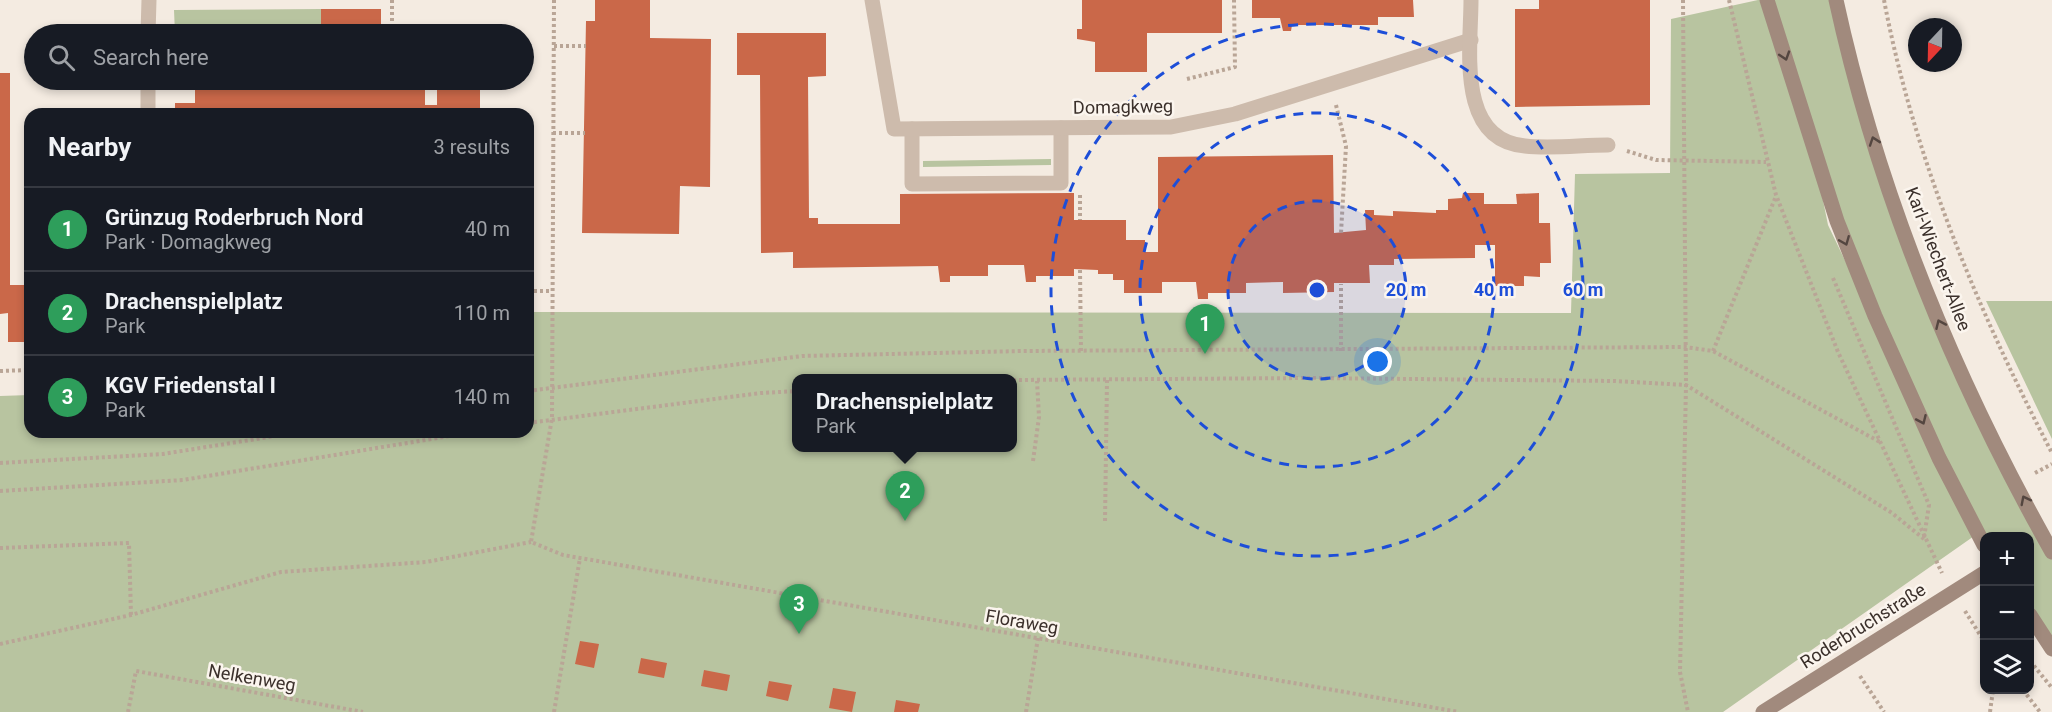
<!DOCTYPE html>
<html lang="en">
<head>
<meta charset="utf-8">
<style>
  :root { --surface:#171b24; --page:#242831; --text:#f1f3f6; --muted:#9ea1a6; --line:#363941; --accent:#92afb2 }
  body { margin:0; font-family:Roboto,sans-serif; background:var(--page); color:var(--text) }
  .controls { position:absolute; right:18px; bottom:18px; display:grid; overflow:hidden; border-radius:12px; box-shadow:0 3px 9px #0003 }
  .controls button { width:54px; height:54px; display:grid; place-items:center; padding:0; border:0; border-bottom:2px solid var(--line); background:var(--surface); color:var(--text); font:30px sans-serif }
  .compass { position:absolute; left:1908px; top:18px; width:54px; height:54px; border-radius:50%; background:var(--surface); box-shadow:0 3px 9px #0003; rotate:202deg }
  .you { position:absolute; left:1378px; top:362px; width:21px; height:21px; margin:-15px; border:4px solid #fff; border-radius:50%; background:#1a73e8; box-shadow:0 0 0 9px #1a73e833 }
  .badge { display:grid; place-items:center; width:39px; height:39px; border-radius:50%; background:var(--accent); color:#fff; font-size:20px; font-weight:700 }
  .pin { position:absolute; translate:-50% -50px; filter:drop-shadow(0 2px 3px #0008) }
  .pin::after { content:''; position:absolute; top:32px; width:21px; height:18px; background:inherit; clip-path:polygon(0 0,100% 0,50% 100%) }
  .popup { position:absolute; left:792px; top:374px; width:225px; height:78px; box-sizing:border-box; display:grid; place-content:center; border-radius:12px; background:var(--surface); filter:drop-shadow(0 2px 4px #0005); font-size:20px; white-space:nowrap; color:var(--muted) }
  .popup b { font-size:22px; color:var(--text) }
  .popup::after { content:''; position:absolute; left:50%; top:100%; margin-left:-12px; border:12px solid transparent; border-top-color:var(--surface) }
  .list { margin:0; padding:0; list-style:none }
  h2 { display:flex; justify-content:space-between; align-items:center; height:78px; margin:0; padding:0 24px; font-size:26px }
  h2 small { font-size:20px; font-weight:400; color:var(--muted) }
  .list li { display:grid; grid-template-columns:39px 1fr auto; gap:18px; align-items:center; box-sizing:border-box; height:84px; padding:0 24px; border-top:2px solid var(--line) }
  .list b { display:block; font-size:22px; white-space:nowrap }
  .list p { margin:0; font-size:20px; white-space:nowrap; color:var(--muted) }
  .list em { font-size:20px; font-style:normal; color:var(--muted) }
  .icon { flex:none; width:33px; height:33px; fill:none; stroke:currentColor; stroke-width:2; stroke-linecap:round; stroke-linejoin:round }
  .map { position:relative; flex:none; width:2052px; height:712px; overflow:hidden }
  .search { position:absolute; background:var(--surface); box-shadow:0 3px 9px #0003; left:24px; top:24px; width:510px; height:66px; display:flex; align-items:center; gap:15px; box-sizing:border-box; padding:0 21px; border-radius:33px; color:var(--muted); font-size:22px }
  .panel { position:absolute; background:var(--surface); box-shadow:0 3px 9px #0003; left:24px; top:108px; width:510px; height:330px; border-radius:18px }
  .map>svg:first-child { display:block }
</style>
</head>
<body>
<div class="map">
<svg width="2052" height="712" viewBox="0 0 2052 712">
  <rect width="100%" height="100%" fill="#f4ebe1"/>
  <!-- green -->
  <g fill="#b8c4a0" fill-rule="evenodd">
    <path d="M1758,0H1836L1924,289L2052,552V649L2030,615V536H1984L1977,534L1723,712H0V396L30,395V432H528V312L1571,313L1575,174L1670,173L1671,19ZM1810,136L1911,398L1828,225ZM797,378H1013V448H797Z"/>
    <polygon points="321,9 321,25 195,26 195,34 175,34 174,10"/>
    <polygon points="1051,159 1051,165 923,167 923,161"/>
    <polygon points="1986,301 2052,301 2052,439"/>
  </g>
  <!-- building -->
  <g fill="#ca6849">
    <polygon points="595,0 650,0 650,38 711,39 710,187 680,186 679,234 582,233 586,21 595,21"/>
    <polygon points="1082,0 1222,0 1222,33 1147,33 1147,72 1095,72 1095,42 1077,39 1077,29 1082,29"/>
    <polygon points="1252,0 1413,0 1414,17 1378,17 1378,25 1292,25 1291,31 1283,31 1280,18 1252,18"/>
    <polygon points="1539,0 1650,0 1650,105 1515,107 1515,9 1539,9"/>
    <polygon points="321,9 381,9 381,34 195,34 195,26 321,25"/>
    <polygon points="737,33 826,33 826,76 808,77 809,218 818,218 818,224 900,224 900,194 1074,193 1074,220 1126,220 1126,240 1145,240 1145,252 1158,252 1158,157 1333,155 1334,233 1366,230 1365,210 1374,210 1374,215 1393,216 1393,211 1436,213 1436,210 1448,210 1448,199 1462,198 1463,193 1484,193 1484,204 1517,204 1516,194 1539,193 1539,223 1550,223 1551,263 1540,263 1540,277 1524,276 1524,286 1495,286 1495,245 1475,245 1475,258 1394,259 1394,265 1369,265 1370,283 1334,283 1334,292 1283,293 1283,282 1246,283 1246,293 1208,293 1208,299 1198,299 1196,282 1162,282 1162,293 1124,293 1124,280 1113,280 1113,274 1098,274 1098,270 1074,269 1074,276 1036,276 1036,282 1026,282 1024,265 988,265 988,276 950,276 950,282 940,282 938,266 793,268 793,252 761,253 760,75 737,75"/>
    <polygon points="0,73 10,73 10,285 30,285 30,342 8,342 8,313 0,314"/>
    <polygon points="195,80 425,80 425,105 437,105 437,88 480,87 480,114 175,114 175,103 195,103"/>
    <polygon points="580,641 599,644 594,668 575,664"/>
    <polygon points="641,658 667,663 664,678 638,673"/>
    <polygon points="704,670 730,675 727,691 701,686"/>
    <polygon points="769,681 792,685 788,701 766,696"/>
    <polygon points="833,688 856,692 852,712 829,708"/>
    <polygon points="896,700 920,704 918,712 894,712"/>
  </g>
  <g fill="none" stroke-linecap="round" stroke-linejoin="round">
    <!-- path -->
    <g stroke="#b9a596" stroke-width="4" stroke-dasharray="3 3" stroke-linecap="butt">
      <polyline points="392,0 392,34"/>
      <polyline points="554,0 552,418 531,542 563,555 1459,712"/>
      <polyline points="1683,0 1686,385 1680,672 1688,712"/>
      <polyline points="1729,0 1776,195 1838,352 1942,573"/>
      <path d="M1884,0C1914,158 1978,311 2052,453"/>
      <polyline points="554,46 586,46"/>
      <polyline points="1187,79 1235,67 1234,0"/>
      <polyline points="1336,105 1346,146 1341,233"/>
      <polyline points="553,133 585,133"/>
      <polyline points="1627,151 1656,160 1766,162"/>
      <polyline points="1080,195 1080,220"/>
      <polyline points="1080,270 1081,351"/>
      <polyline points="1833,278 1929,505 1924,538"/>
      <polyline points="528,291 552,291"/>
      <polyline points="1341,351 1341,284"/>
      <polyline points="1713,351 1776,196"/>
      <polyline points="0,371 30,370"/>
      <polyline points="1013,380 1310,378 1614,381 1686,385 1892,513 1924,539"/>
      <polyline points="528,391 802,356 1023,351 1685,347 1713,351 1880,442"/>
      <polyline points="528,423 761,393 797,391"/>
      <polyline points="1033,461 1039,417 1037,381"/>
      <polyline points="0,463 163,454 300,432"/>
      <polyline points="2035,473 2052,464"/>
      <polyline points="0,491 183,480 474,432"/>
      <polyline points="1105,521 1107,380"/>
      <polyline points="0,548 129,543 131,615"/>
      <polyline points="1965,611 1984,641"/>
      <polyline points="0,644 131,615 281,572 426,562 531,542"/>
      <polyline points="2030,661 2052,688"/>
      <polyline points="1860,676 1884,712"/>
      <polyline points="2023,690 2040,712"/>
      <polyline points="128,712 136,671 363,712"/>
      <polyline points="554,712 580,558"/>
      <polyline points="1026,712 1038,638"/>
      <polyline points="1990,712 1993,690"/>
    </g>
    <!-- lane -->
    <g stroke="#cdbbac" stroke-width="15">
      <polyline points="148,34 149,0"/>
      <polyline points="148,114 148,80"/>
      <polyline points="912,129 912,184 1061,183 1061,128"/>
    </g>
    <!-- street -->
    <g stroke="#cdbbac" stroke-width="15">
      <polyline points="872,0 894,129 1171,127 1235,114 1471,40"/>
      <path d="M1471,0C1471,48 1456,140 1525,146C1552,149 1581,145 1608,145"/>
    </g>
    <!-- secondary -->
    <g stroke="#a18a7d" stroke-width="15">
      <polyline points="1767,0 1837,221 1875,316 1939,458 1984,545"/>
      <path d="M1836,0C1878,193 1955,380 2052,552"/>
      <polyline points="2030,615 2052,649"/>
      <polyline points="1763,712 1984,573"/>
    </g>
  </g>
  <!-- one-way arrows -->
  <defs><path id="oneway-chevron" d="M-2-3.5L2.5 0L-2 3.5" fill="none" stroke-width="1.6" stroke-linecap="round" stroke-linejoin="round" transform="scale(1.5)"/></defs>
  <g stroke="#544640">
    <use href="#oneway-chevron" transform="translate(1785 56) rotate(72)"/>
    <use href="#oneway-chevron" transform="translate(1874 141) rotate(-109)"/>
    <use href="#oneway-chevron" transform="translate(1845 241) rotate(68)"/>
    <use href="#oneway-chevron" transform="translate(1940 324) rotate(-114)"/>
    <use href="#oneway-chevron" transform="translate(1922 420) rotate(66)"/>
    <use href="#oneway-chevron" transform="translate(2025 500) rotate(-117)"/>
  </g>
  <!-- distance rings -->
  <circle cx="1317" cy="290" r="89" fill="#1d4ed8" fill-opacity=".12"/>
  <g fill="none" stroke="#1d4ed8" stroke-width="3" stroke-dasharray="10 8">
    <circle cx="1317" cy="290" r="89"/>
    <circle cx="1317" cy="290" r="177"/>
    <circle cx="1317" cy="290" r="266"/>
  </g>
  <g text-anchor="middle" stroke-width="5" stroke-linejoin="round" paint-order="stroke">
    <!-- street labels -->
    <g font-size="18" fill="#3b302b" stroke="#fbf5ee">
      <text transform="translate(1123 107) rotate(-1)" y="6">Domagkweg</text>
      <text transform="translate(1938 259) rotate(69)" y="6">Karl-Wiechert-Allee</text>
      <text transform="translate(1022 622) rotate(10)" y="6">Floraweg</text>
      <text transform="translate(1863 626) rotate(-32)" y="6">Roderbruchstraße</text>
      <text transform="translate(252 678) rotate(10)" y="6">Nelkenweg</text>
    </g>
  </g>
  <circle cx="1317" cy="290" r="9" fill="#1d4ed8" stroke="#fbf5ee" stroke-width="3"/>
  <g font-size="18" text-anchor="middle" font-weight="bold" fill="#1d4ed8" stroke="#fbf5ee" stroke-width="5" stroke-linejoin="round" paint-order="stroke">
    <text x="1406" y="296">20 m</text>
    <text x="1494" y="296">40 m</text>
    <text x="1583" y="296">60 m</text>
  </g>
</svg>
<div class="controls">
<button>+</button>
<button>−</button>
<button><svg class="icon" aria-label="layers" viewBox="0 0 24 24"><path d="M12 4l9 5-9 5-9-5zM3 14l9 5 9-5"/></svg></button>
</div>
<svg class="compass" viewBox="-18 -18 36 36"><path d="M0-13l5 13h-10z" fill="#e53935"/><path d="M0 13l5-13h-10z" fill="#9ea1a6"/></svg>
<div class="you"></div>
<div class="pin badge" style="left:1205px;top:354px;background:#2e9e5b">1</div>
<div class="pin badge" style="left:905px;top:521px;background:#2e9e5b">2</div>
<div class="popup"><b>Drachenspielplatz</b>Park</div>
<div class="pin badge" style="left:799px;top:634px;background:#2e9e5b">3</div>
<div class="search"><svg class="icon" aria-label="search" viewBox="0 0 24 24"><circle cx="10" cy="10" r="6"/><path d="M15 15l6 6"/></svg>Search here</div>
<section class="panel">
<h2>Nearby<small>3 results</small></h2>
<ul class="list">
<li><span class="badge" style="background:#2e9e5b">1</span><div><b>Grünzug Roderbruch Nord</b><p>Park · Domagkweg</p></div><em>40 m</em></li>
<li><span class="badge" style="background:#2e9e5b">2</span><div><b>Drachenspielplatz</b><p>Park</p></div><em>110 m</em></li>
<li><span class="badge" style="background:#2e9e5b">3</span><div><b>KGV Friedenstal I</b><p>Park</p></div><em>140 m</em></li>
</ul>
</section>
</div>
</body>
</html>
